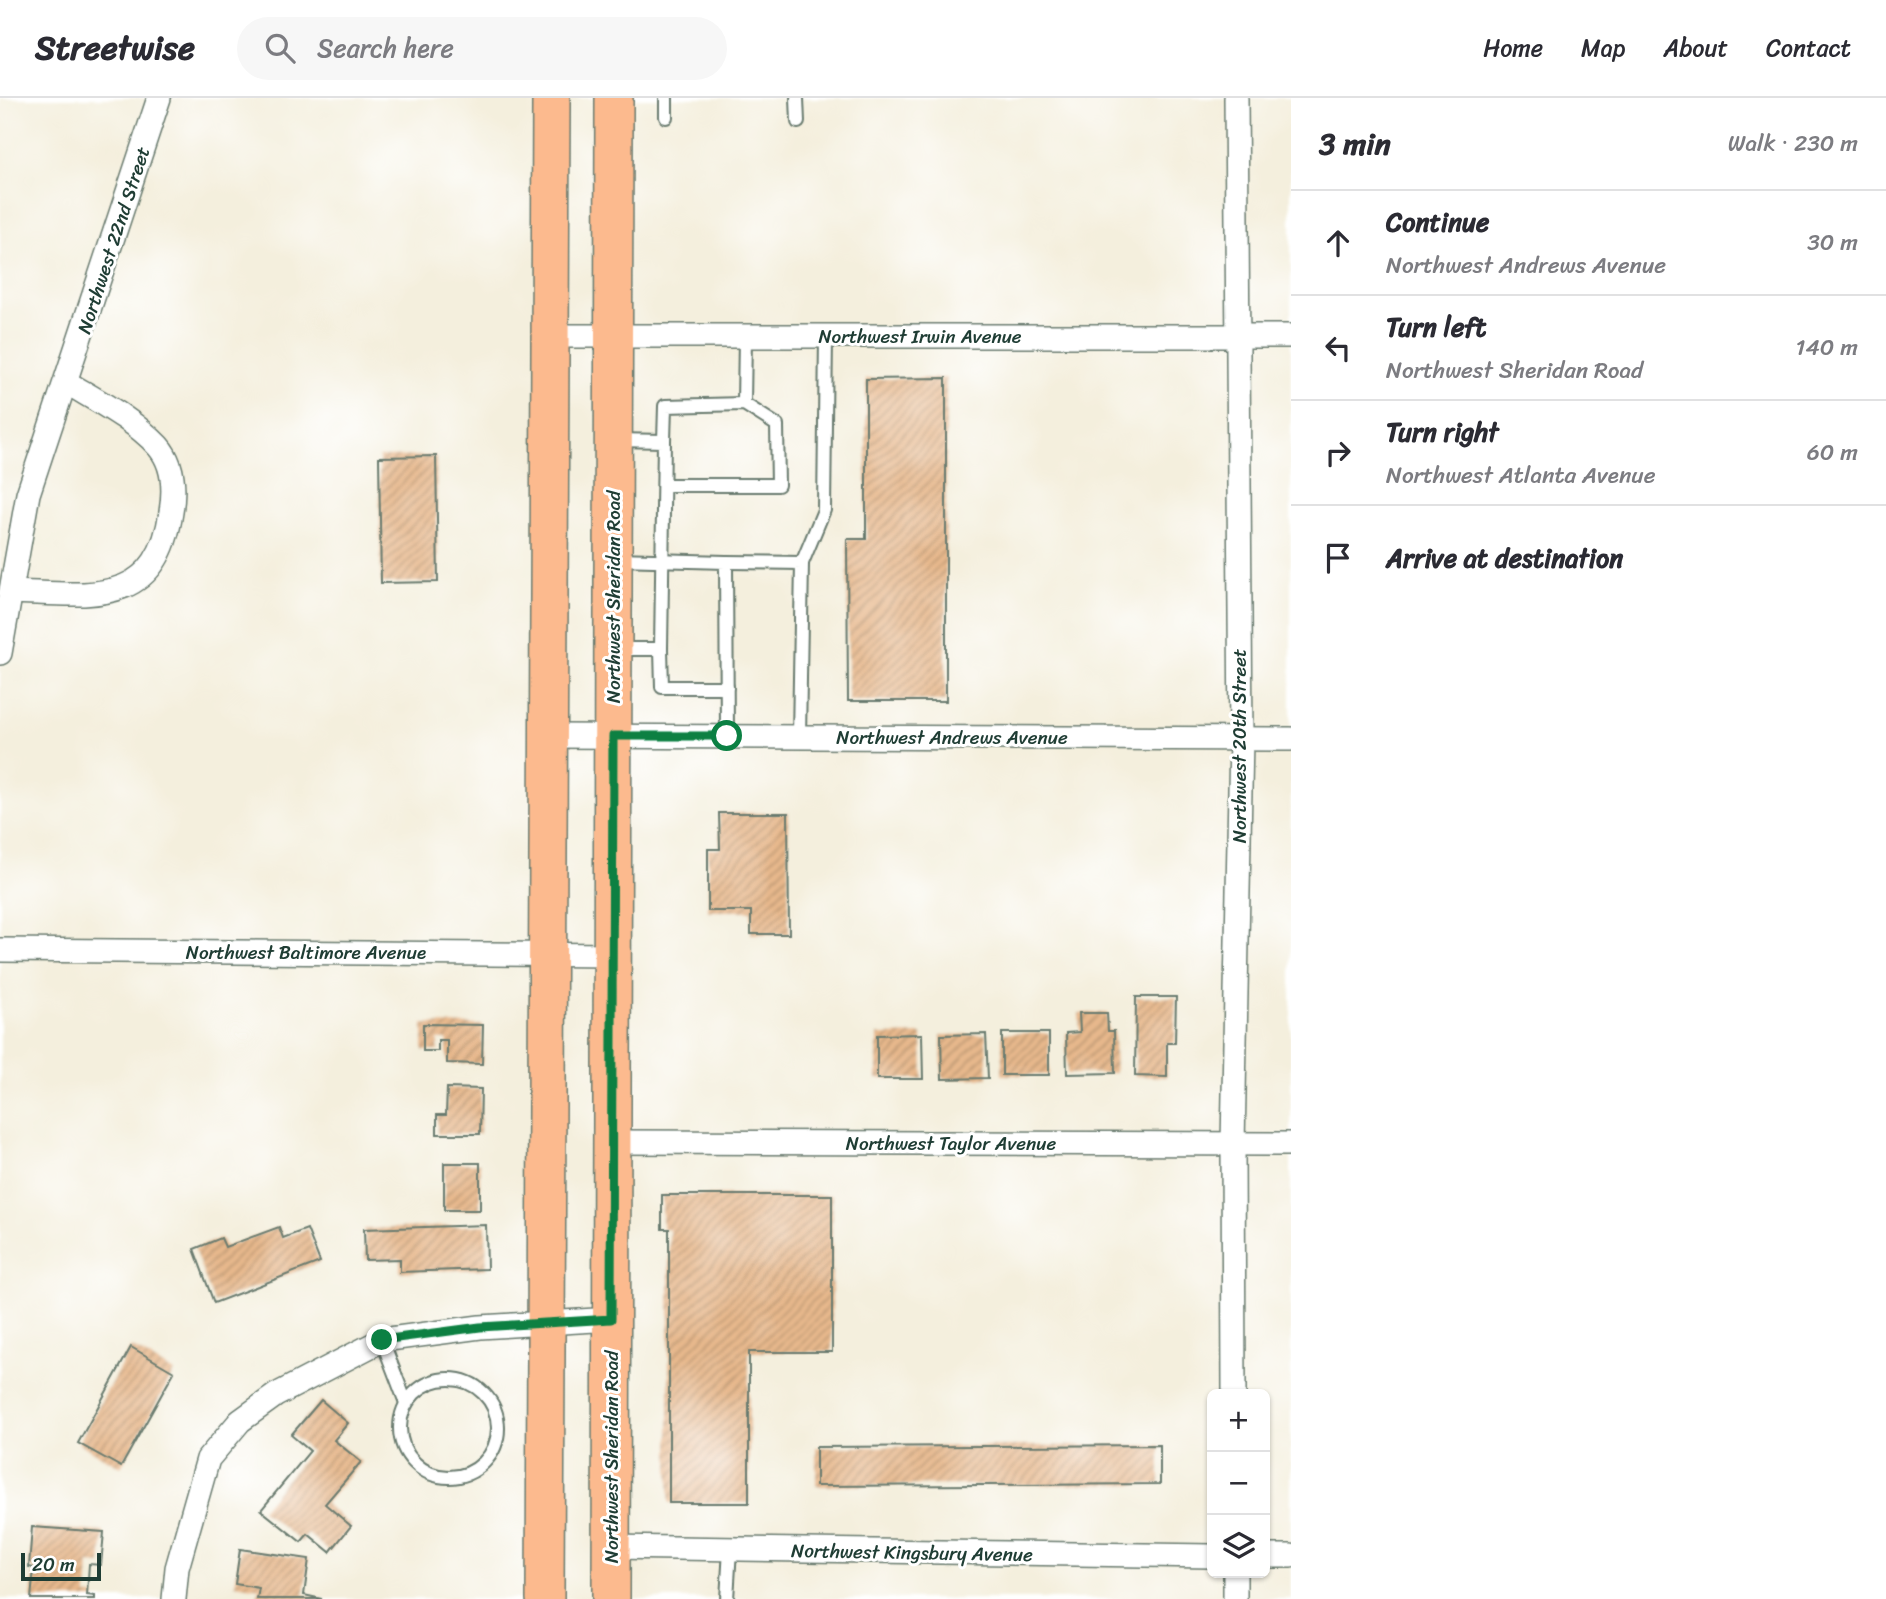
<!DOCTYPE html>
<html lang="en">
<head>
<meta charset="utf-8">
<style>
  :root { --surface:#fff; --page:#f7f7f7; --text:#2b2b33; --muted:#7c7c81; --line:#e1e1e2 }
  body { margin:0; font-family:Sriracha,sans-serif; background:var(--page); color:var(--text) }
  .controls { position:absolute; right:21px; bottom:21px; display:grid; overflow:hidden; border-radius:10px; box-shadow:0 2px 5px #0004 }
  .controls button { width:63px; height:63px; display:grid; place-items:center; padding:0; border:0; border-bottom:2px solid var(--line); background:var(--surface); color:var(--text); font:35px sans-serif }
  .scale { position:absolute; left:21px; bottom:18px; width:80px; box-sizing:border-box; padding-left:7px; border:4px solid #1f3d34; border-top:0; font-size:19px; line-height:24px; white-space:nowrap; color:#1f3d34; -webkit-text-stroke:5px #fff; paint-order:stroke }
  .stop { position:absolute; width:21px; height:21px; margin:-16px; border:5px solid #0b8043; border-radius:50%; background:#fff }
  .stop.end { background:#0b8043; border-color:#fff; box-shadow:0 2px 7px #0008 }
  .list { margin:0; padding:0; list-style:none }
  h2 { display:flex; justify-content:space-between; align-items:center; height:91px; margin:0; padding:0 28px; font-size:30px }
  h2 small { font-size:23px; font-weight:400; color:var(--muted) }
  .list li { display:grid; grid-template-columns:46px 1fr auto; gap:21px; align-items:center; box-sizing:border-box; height:105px; padding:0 28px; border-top:2px solid var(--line) }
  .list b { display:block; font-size:26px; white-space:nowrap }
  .list p { margin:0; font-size:23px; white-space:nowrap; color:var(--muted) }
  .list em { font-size:23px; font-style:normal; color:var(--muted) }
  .icon { flex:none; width:38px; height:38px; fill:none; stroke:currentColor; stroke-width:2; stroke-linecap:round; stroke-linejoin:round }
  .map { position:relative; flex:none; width:1291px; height:1501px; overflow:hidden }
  header { display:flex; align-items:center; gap:42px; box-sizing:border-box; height:98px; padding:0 35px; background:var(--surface); border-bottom:2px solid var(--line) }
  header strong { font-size:33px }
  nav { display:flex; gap:38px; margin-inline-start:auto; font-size:24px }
  .search { width:490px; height:63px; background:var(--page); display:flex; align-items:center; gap:18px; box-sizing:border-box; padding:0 24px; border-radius:38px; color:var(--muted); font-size:26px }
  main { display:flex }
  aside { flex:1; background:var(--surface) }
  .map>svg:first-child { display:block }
</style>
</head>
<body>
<header>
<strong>Streetwise</strong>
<div class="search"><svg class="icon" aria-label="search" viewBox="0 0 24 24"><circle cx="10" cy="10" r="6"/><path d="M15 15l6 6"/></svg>Search here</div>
<nav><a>Home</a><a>Map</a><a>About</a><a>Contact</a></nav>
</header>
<main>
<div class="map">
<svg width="1291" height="1501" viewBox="0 0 1291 1501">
  <defs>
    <pattern id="building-hatch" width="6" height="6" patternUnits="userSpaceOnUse" patternTransform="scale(1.75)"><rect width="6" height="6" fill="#e7b88c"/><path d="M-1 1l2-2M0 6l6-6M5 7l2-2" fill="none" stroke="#bb9773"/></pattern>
  </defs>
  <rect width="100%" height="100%" fill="#fff"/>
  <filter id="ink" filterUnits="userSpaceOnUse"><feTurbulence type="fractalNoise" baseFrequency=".0143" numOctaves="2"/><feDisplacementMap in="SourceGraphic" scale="14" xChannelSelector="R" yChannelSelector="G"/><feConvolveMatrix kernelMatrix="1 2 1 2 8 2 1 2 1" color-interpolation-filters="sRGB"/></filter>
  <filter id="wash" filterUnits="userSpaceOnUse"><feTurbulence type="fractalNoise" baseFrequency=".00686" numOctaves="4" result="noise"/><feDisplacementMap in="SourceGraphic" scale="28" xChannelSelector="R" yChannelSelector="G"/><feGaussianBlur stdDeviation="1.57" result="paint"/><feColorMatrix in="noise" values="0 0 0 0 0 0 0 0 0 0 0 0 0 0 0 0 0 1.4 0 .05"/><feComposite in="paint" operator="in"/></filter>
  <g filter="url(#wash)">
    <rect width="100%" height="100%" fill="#f4efdd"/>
    <g id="blocks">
      <!-- building -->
      <g fill="url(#building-hatch)">
        <polygon points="946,280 946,603 848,603 847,441 866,441 866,281"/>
        <polygon points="436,358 438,484 381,485 379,359"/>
        <polygon points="719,715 788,715 789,836 751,836 751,813 708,813 708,751 720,751"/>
        <polygon points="1136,899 1176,899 1175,945 1167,945 1167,979 1135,978"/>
        <polygon points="1079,915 1107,915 1108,933 1114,933 1115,975 1067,976 1066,935 1080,934"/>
        <polygon points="423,926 483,927 482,966 447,965 447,942 438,942 438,953 423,953"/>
        <rect x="1002" y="935" width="47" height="42"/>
        <polygon points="922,936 923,981 877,981 877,937"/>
        <polygon points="986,936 988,980 942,981 941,937"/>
        <polygon points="447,990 481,991 480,1036 437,1036 437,1017 446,1017"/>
        <rect x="444" y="1065" width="36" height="47"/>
        <polygon points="662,1097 832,1097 832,1254 749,1254 749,1405 669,1405 669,1131 662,1131"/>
        <polygon points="486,1127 487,1171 400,1174 400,1161 365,1162 364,1131"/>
        <polygon points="279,1129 283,1140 307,1131 320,1164 214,1205 194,1151 221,1140 225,1149"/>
        <polygon points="131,1249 174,1274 121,1369 78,1345"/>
        <polygon points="321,1302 348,1325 334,1342 361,1364 325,1406 351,1428 330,1454 308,1436 301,1444 261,1412 310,1353 291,1337"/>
        <polygon points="1160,1347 1160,1386 816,1388 816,1349"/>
        <polygon points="32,1429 104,1434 101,1467 89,1466 87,1497 95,1498 95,1501 31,1501 34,1470 29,1469"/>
        <polygon points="240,1451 309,1461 304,1497 322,1501 257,1501 259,1490 235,1486"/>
      </g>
    </g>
  </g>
  <g filter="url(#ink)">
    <use href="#blocks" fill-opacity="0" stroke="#6a7b6f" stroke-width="2"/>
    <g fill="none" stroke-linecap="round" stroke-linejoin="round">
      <defs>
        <g id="service">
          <polyline points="666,0 666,19"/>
          <polyline points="797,0 798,24"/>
          <polyline points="744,306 745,238"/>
          <polyline points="664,343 665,308 744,306 777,327 778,387 664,387"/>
          <polyline points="617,461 726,464 727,638"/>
          <polyline points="726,464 802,465 799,638"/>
          <polyline points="802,465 824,412 826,238"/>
          <polyline points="616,551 661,551 664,343 617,342"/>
          <polyline points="661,551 662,589 727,589"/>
          <polyline points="382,1242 406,1305"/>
          <circle cx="449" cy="1330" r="49"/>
          <polyline points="727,1501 730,1451"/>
        </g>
        <g id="minor">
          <polyline points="550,238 1291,238"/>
          <path d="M11,494C88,496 157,512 171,414C175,390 174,366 158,348C133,321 97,303 66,284"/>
          <polyline points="0,555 28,396 159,0"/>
          <polyline points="548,638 1291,641"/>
          <polyline points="0,852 612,857"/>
          <polyline points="612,1044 1291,1046"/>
          <polyline points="1234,1296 1233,1046 1241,641 1236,0"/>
          <polyline points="611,1449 1212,1458"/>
          <polyline points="1265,1458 1291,1458"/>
          <polyline points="174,1501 177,1470 208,1361 240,1323 276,1297 382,1242 480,1229 612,1221"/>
          <polyline points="1235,1501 1235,1475"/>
        </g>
        <g id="primary">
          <polyline points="545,1501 551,0"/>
          <polyline points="611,1501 614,0"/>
        </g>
      </defs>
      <!-- service casing -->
      <use href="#service" stroke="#6a7b6f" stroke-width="16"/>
      <!-- minor casing -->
      <use href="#minor" stroke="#6a7b6f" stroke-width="26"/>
      <!-- primary casing -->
      <use href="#primary" stroke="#6a7b6f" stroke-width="40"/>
      <!-- service -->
      <use href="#service" stroke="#fff" stroke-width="12"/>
      <!-- minor -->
      <use href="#minor" stroke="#fff" stroke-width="23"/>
      <!-- primary -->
      <use href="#primary" stroke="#fcba8e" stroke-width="37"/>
    </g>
  </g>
  <g fill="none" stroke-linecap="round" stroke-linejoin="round" filter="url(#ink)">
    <!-- route -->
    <polyline stroke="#0b8043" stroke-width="9" points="382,1242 480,1229 611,1221 613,638 727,638"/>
  </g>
  <g text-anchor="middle" stroke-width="6" stroke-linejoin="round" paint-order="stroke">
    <!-- street labels -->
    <g font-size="19" fill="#1f3d34" stroke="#fff">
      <text transform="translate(113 142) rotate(-72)" y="7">Northwest 22nd Street</text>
      <text x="920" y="245">Northwest Irwin Avenue</text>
      <text transform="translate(613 499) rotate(-90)" y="7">Northwest Sheridan Road</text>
      <text x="952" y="646">Northwest Andrews Avenue</text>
      <text transform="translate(1239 648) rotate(-90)" y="7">Northwest 20th Street</text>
      <text x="306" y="861">Northwest Baltimore Avenue</text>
      <text x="951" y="1052">Northwest Taylor Avenue</text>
      <text transform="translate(611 1359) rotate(-90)" y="7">Northwest Sheridan Road</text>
      <text transform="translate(912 1454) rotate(1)" y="7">Northwest Kingsbury Avenue</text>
    </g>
  </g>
</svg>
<div class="controls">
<button>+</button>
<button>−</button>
<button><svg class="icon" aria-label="layers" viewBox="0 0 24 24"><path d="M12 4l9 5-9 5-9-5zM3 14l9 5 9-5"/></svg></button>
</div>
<div class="scale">20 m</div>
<div class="stop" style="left:727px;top:638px"></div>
<div class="stop end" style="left:382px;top:1242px"></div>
</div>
<aside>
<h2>3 min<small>Walk · 230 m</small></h2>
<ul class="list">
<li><svg class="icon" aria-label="ahead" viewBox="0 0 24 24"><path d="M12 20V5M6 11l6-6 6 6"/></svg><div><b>Continue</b><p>Northwest Andrews Avenue</p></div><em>30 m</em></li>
<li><svg class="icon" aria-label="left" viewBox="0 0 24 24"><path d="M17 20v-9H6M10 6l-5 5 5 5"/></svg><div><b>Turn left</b><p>Northwest Sheridan Road</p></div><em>140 m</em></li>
<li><svg class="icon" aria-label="right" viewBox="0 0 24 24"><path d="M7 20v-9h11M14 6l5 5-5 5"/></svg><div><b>Turn right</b><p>Northwest Atlanta Avenue</p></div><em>60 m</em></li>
<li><svg class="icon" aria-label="arrive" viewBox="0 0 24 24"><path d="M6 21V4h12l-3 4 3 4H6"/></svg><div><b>Arrive at destination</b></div></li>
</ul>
</aside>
</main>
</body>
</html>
